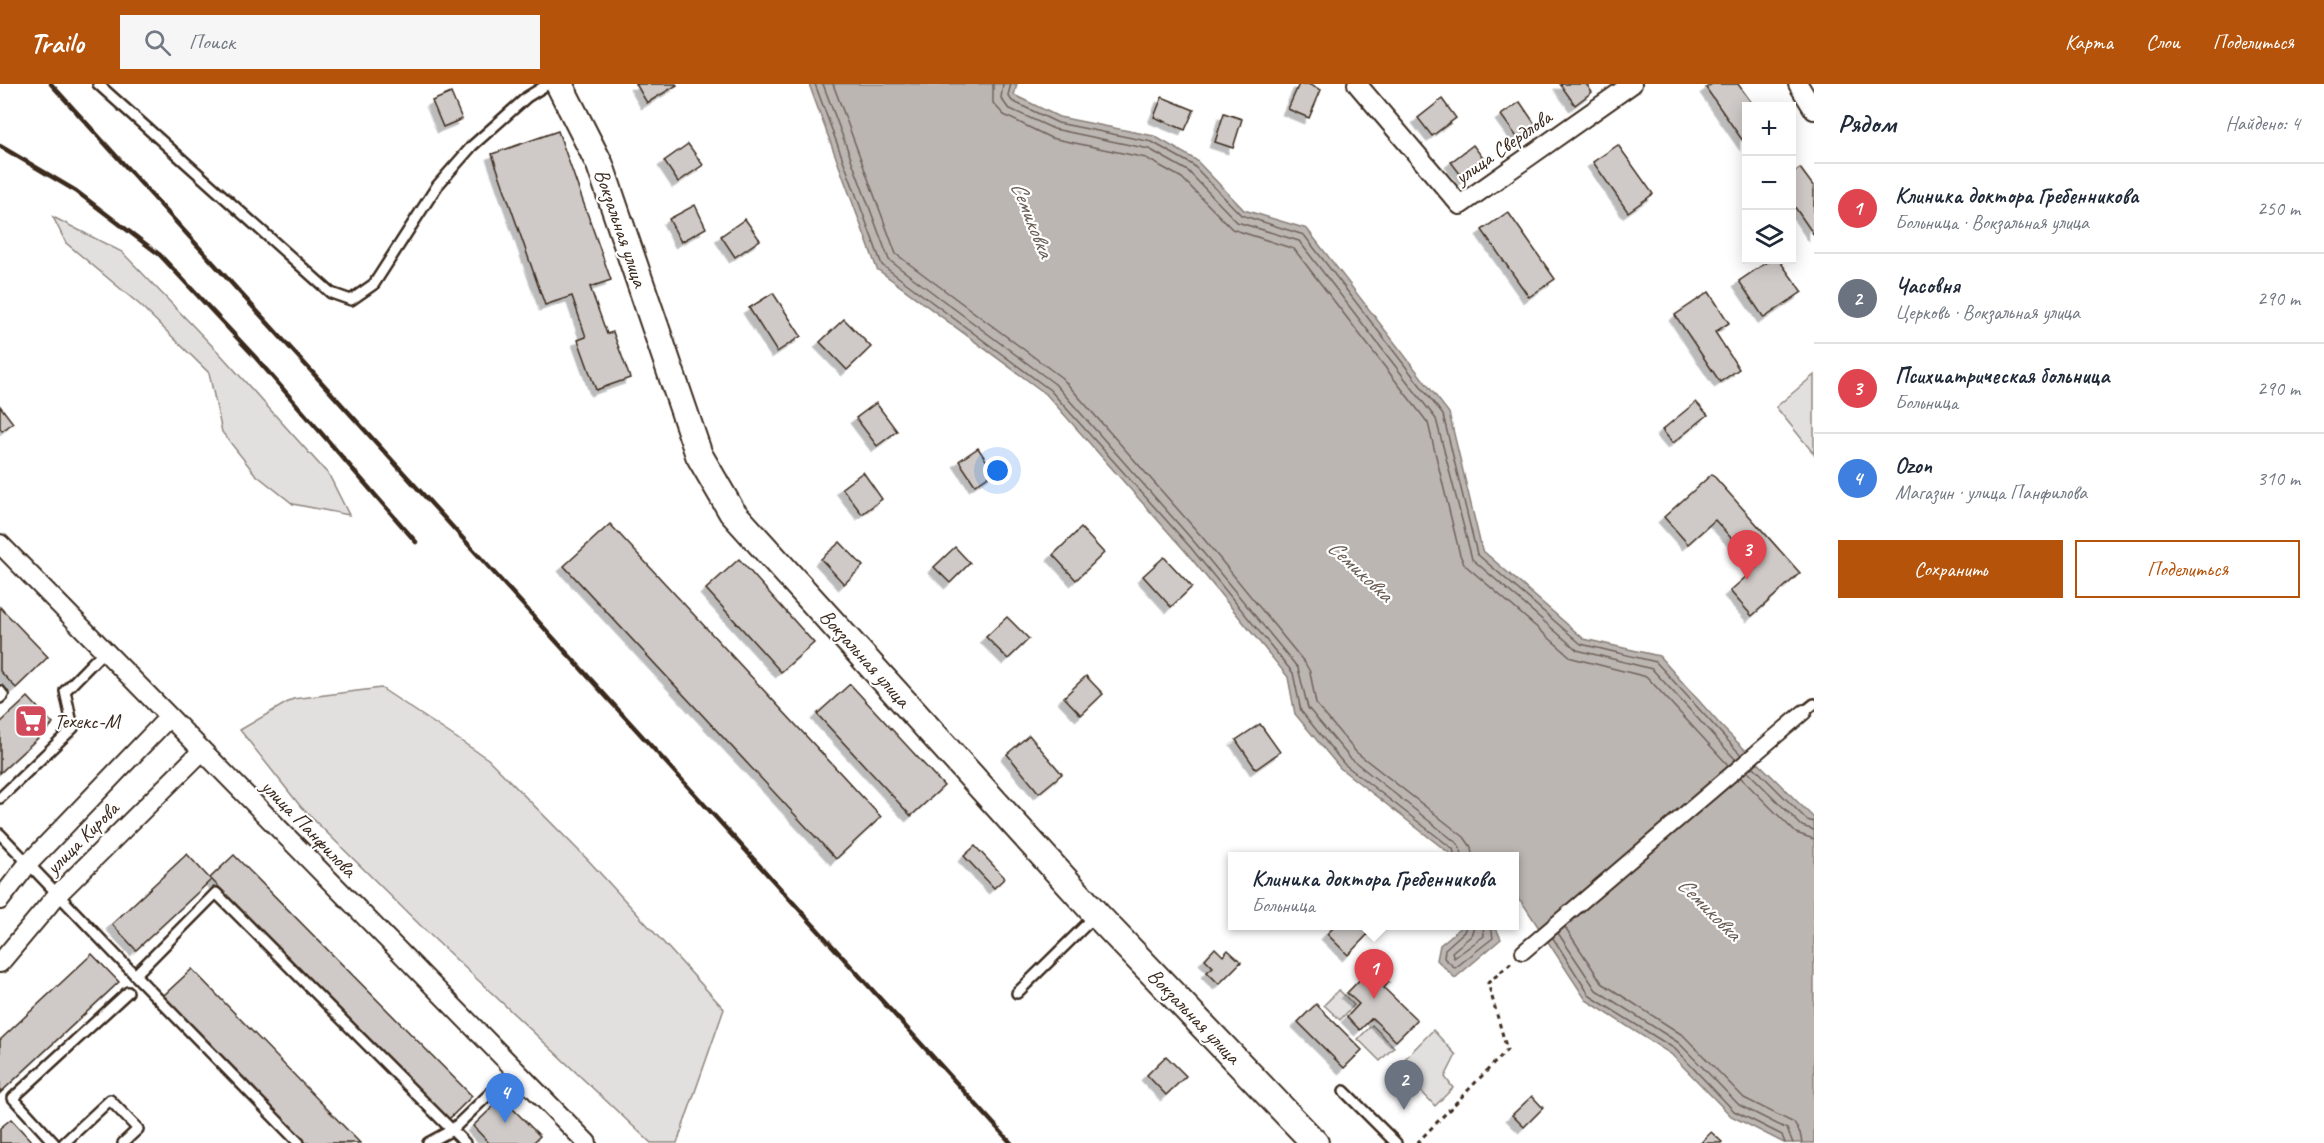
<!DOCTYPE html>
<html lang="ru">
<head>
<meta charset="utf-8">
<style>
  :root { --surface:#fff; --page:#f6f6f7; --text:#1f2937; --muted:#747a83; --line:#e0e1e3; --accent:#b45309 }
  body { margin:0; font-family:Caveat,sans-serif; background:var(--page); color:var(--text) }
  .controls { position:absolute; right:18px; top:18px; display:grid; overflow:hidden; border-radius:0px; box-shadow:0 3px 15px #0003 }
  .controls button { width:54px; height:54px; display:grid; place-items:center; padding:0; border:0; border-bottom:2px solid var(--line); background:var(--surface); color:var(--text); font:30px sans-serif }
  .you { position:absolute; left:998px; top:387px; width:21px; height:21px; margin:-15px; border:4px solid #fff; border-radius:50%; background:#1a73e8; box-shadow:0 0 0 9px #1a73e833 }
  .badge { display:grid; place-items:center; width:39px; height:39px; border-radius:50%; background:var(--accent); color:#fff; font-size:20px; font-weight:700 }
  .pin { position:absolute; translate:-50% -50px; filter:drop-shadow(0 2px 3px #0008) }
  .pin::after { content:''; position:absolute; top:32px; width:21px; height:18px; background:inherit; clip-path:polygon(0 0,100% 0,50% 100%) }
  .popup { position:absolute; left:1228px; top:768px; width:291px; height:78px; box-sizing:border-box; display:grid; place-content:center; border-radius:0px; background:var(--surface); filter:drop-shadow(0 2px 4px #0005); font-size:20px; white-space:nowrap; color:var(--muted) }
  .popup b { font-size:22px; color:var(--text) }
  .popup::after { content:''; position:absolute; left:50%; top:100%; margin-left:-12px; border:12px solid transparent; border-top-color:var(--surface) }
  .list { margin:0; padding:0; list-style:none }
  h2 { display:flex; justify-content:space-between; align-items:center; height:78px; margin:0; padding:0 24px; font-size:26px }
  h2 small { font-size:20px; font-weight:400; color:var(--muted) }
  .list li { display:grid; grid-template-columns:39px 1fr auto; gap:18px; align-items:center; box-sizing:border-box; height:90px; padding:0 24px; border-top:2px solid var(--line) }
  .list b { display:block; font-size:22px; white-space:nowrap }
  .list p { margin:0; font-size:20px; white-space:nowrap; color:var(--muted) }
  .list em { font-size:20px; font-style:normal; color:var(--muted) }
  .actions { display:flex; gap:12px; padding:18px 24px }
  .actions a { flex:1; padding:14px 0; border:2px solid var(--accent); border-radius:0px; text-align:center; font-size:21px; color:var(--accent) }
  .actions .main { background:var(--accent); color:#fff }
  .icon { flex:none; width:33px; height:33px; fill:none; stroke:currentColor; stroke-width:2; stroke-linecap:round; stroke-linejoin:round }
  .map { position:relative; flex:none; width:1814px; height:1059px; overflow:hidden }
  header { display:flex; align-items:center; gap:36px; box-sizing:border-box; height:84px; padding:0 30px; background:var(--accent); color:#fff }
  header strong { font-size:28px }
  nav { display:flex; gap:33px; margin-inline-start:auto; font-size:21px }
  .search { width:420px; height:54px; background:var(--page); display:flex; align-items:center; gap:15px; box-sizing:border-box; padding:0 21px; border-radius:0px; color:var(--muted); font-size:22px }
  main { display:flex }
  aside { flex:1; background:var(--surface) }
  .map>svg:first-child { display:block }
</style>
</head>
<body>
<header>
<strong>Trailo</strong>
<div class="search"><svg class="icon" aria-label="search" viewBox="0 0 24 24"><circle cx="10" cy="10" r="6"/><path d="M15 15l6 6"/></svg>Поиск</div>
<nav><a>Карта</a><a>Слои</a><a>Поделиться</a></nav>
</header>
<main>
<div class="map">
<svg width="1814" height="1059" viewBox="0 0 1814 1059">
  <defs>
    <filter id="shadow"><feDropShadow dx="-5.5" dy="5.5" stdDeviation="0" flood-color="#0004"/></filter>
  </defs>
  <rect width="100%" height="100%" fill="#fff"/>
  <filter id="ink" filterUnits="userSpaceOnUse"><feTurbulence type="fractalNoise" baseFrequency=".0167" numOctaves="2"/><feDisplacementMap in="SourceGraphic" scale="12" xChannelSelector="R" yChannelSelector="G"/><feConvolveMatrix kernelMatrix="1 2 1 2 8 2 1 2 1" color-interpolation-filters="sRGB"/></filter>
  <g filter="url(#ink)">
    <!-- green -->
    <g fill="#e2e0de" stroke="#8e857e" stroke-width="1.5">
      <polygon points="53,133 122,168 222,272 329,391 349,431 293,420 255,390 222,348 209,289 140,221 66,159"/>
      <polygon points="1814,291 1814,370 1776,323"/>
      <polygon points="381,604 488,675 589,777 724,925 677,1059 651,1059 428,849 301,723 240,646 293,615"/>
      <polygon points="1339,906 1354,921 1340,936 1324,921"/>
      <polygon points="1372,941 1394,963 1380,977 1358,955"/>
      <polygon points="1433,946 1456,971 1445,993 1453,1004 1435,1022 1419,1005 1412,1009 1393,987"/>
    </g>
    <!-- water -->
    <g fill="#bcb6b3" stroke="#887e77" stroke-width="1.5">
      <polygon points="809,0 1017,0 1014,11 1059,33 1154,52 1196,76 1244,126 1307,145 1449,329 1482,466 1584,555 1659,572 1724,645 1814,734 1814,1059 1784,1059 1731,1032 1671,970 1586,916 1522,818 1515,813 1515,772 1453,772 1340,684 1295,630 1288,593 1186,468 1046,310 877,185"/>
      <polygon points="1463,842 1495,842 1501,855 1455,894 1437,876 1440,861"/>
    </g>
    <g fill="none" stroke-linecap="round" stroke-linejoin="round">
      <!-- shore -->
      <g stroke="#6f625a" stroke-width="1.5">
        <polyline points="815,0 882,181 1050,306 1191,464 1293,589 1301,627 1344,680 1453,765 1455,772"/>
        <polyline points="823,0 889,176 1055,300 1196,460 1298,584 1308,624 1350,674 1458,760 1463,772"/>
        <polyline points="833,0 896,170 1062,294 1203,454 1305,579 1310,588 1316,620 1356,668 1464,753 1471,763 1472,772"/>
        <polyline points="993,0 993,19 1004,31 1051,54 1146,74 1182,94 1232,145 1294,165 1428,339 1460,471 1465,481 1572,574 1647,593 1729,682"/>
        <polyline points="1003,0 1001,14 1008,24 1054,45 1149,65 1188,87 1237,138 1299,157 1436,335 1472,475 1577,566 1652,585 1736,676"/>
        <polyline points="1011,0 1008,11 1012,17 1058,39 1152,58 1193,81 1241,131 1304,151 1443,331 1477,470 1581,560 1656,578 1741,671"/>
        <polyline points="1753,682 1807,736 1814,738"/>
        <polyline points="1747,687 1802,742 1814,746"/>
        <polyline points="1740,693 1796,749 1814,755"/>
        <polyline points="1466,842 1464,848 1445,865 1444,874 1455,884 1493,854 1491,842"/>
        <polyline points="1474,842 1471,852 1452,868 1454,874 1484,852 1483,842"/>
        <polyline points="1565,843 1602,899 1684,952 1744,1014 1794,1039 1800,1049 1802,1059"/>
        <polyline points="1558,849 1596,906 1679,959 1739,1021 1787,1045 1793,1059"/>
        <polyline points="1553,854 1590,912 1675,965 1734,1027 1782,1051 1785,1059"/>
      </g>
    </g>
    <!-- building -->
    <g fill="#cfcac7" stroke="#3b2a1e" stroke-width="1.5" filter="url(#shadow)">
      <polygon points="636,0 676,0 677,1 647,19"/>
      <polygon points="1299,0 1308,0 1321,6 1309,34 1288,25"/>
      <polygon points="1560,0 1586,0 1592,8 1575,21"/>
      <polygon points="1712,0 1738,0 1754,22 1746,22 1745,60 1706,4"/>
      <polygon points="451,9 462,35 443,43 432,17"/>
      <polygon points="1162,13 1194,26 1185,46 1154,33"/>
      <polygon points="1442,15 1456,34 1432,52 1418,34"/>
      <polygon points="1520,18 1537,43 1519,56 1501,31"/>
      <polygon points="1224,29 1242,35 1233,64 1215,58"/>
      <polygon points="558,47 611,196 590,203 607,250 613,248 630,294 596,306 578,256 586,253 572,212 545,221 492,70"/>
      <polygon points="688,60 703,81 678,98 664,77"/>
      <polygon points="1473,61 1486,78 1464,95 1451,78"/>
      <polygon points="1618,61 1653,110 1628,128 1593,78"/>
      <polygon points="1800,84 1814,103 1814,151 1792,119 1792,90"/>
      <polygon points="695,121 706,144 681,158 669,135"/>
      <polygon points="1508,128 1555,195 1529,213 1482,146"/>
      <polygon points="745,135 760,156 735,173 721,152"/>
      <polygon points="1770,176 1779,176 1802,208 1764,234 1739,197"/>
      <polygon points="1709,208 1729,239 1715,248 1739,285 1720,298 1675,231"/>
      <polygon points="773,209 801,252 777,268 749,224"/>
      <polygon points="844,235 871,263 847,286 820,258"/>
      <polygon points="1696,318 1708,331 1673,359 1662,346"/>
      <polygon points="876,319 897,347 877,362 856,334"/>
      <polygon points="0,322 13,339 2,347 0,344"/>
      <polygon points="978,364 994,388 975,401 959,377"/>
      <polygon points="863,388 882,415 862,430 842,404"/>
      <polygon points="1712,390 1800,489 1752,532 1730,507 1757,483 1715,436 1688,460 1664,433"/>
      <polygon points="610,440 881,733 836,775 564,482"/>
      <polygon points="1081,444 1104,469 1076,496 1053,471"/>
      <polygon points="840,458 863,482 844,500 821,475"/>
      <polygon points="955,463 970,479 950,499 934,483"/>
      <polygon points="1164,473 1192,503 1171,523 1143,492"/>
      <polygon points="739,475 814,559 781,588 706,505"/>
      <polygon points="0,523 48,573 16,604 0,587"/>
      <polygon points="1007,533 1029,555 1008,575 986,553"/>
      <polygon points="1086,592 1103,610 1081,631 1064,613"/>
      <polygon points="850,600 944,702 911,732 817,630"/>
      <polygon points="28,613 53,640 0,689 0,639"/>
      <polygon points="1260,640 1280,668 1256,685 1236,656"/>
      <polygon points="1029,651 1062,690 1039,709 1007,670"/>
      <polygon points="975,762 1005,794 994,804 964,772"/>
      <polygon points="187,770 211,796 136,866 112,840"/>
      <polygon points="234,771 472,1012 449,1035 210,794"/>
      <polygon points="1335,842 1361,842 1369,849 1348,871 1327,850"/>
      <polygon points="1215,864 1223,872 1228,866 1241,878 1219,900 1207,888 1213,883 1205,875"/>
      <polygon points="92,870 119,898 0,1009 0,956"/>
      <polygon points="1373,882 1389,898 1384,904 1417,936 1396,957 1372,934 1360,946 1347,933 1359,920 1347,909"/>
      <polygon points="192,885 360,1059 305,1059 163,912"/>
      <polygon points="1316,920 1362,966 1344,984 1298,938"/>
      <polygon points="1166,972 1186,992 1166,1011 1147,991"/>
      <polygon points="1532,1012 1543,1024 1524,1043 1512,1031"/>
      <polygon points="502,1014 540,1052 533,1059 489,1059 473,1042"/>
      <polygon points="11,1035 33,1059 0,1059 0,1044"/>
      <polygon points="1711,1048 1722,1058 1721,1059 1701,1059"/>
    </g>
    <g fill="none" stroke-linecap="round" stroke-linejoin="round">
      <defs>
        <g id="service">
          <polyline points="98,0 331,209 351,216 374,200 437,102 472,62 527,13 548,0"/>
          <polyline points="0,607 3,611 0,614"/>
          <polyline points="1804,628 1814,620"/>
          <polyline points="0,714 73,644 65,607 104,567"/>
          <polyline points="0,750 135,891 216,809 452,1046 428,1059"/>
          <polyline points="135,891 299,1059"/>
          <polyline points="1017,909 1095,832"/>
          <polyline points="1344,1007 1396,1059"/>
          <polyline points="54,1059 13,1014 128,908"/>
          <polyline points="64,1059 110,1016 138,1045 123,1059"/>
          <polyline points="465,1059 452,1046 514,986"/>
        </g>
        <polyline id="pedestrian" points="1523,868 1804,628"/>
        <g id="minor">
          <polyline points="1357,0 1460,121 1632,0"/>
          <polyline points="1798,0 1814,26"/>
          <polyline points="0,460 587,1059"/>
          <polyline points="0,816 27,781 169,633"/>
          <polyline points="0,879 57,811 202,667"/>
        </g>
        <polyline id="secondary" points="559,0 600,81 699,371 732,428 1097,831 1315,1059"/>
      </defs>
      <!-- service casing -->
      <use href="#service" stroke="#3b2a1e" stroke-width="14"/>
      <!-- pedestrian casing -->
      <use href="#pedestrian" stroke="#3b2a1e" stroke-width="18"/>
      <!-- minor casing -->
      <use href="#minor" stroke="#3b2a1e" stroke-width="22"/>
      <!-- secondary casing -->
      <use href="#secondary" stroke="#3b2a1e" stroke-width="30"/>
      <!-- path -->
      <polyline stroke="#3b2a1e" stroke-width="3" stroke-dasharray="4.5 4.5" stroke-linecap="butt" points="1417,1059 1507,966 1488,899 1513,877"/>
      <!-- service -->
      <use href="#service" stroke="#fff" stroke-width="9"/>
      <!-- pedestrian -->
      <use href="#pedestrian" stroke="#fff" stroke-width="14"/>
      <!-- minor -->
      <use href="#minor" stroke="#fff" stroke-width="18"/>
      <!-- secondary -->
      <use href="#secondary" stroke="#fff" stroke-width="26"/>
      <!-- rail -->
      <g stroke="#3b2a1e" stroke-width="4.5">
        <polyline points="51,0 1011,1059"/>
        <polyline points="0,62 76,107 160,171 256,274 416,458"/>
      </g>
    </g>
  </g>
  <!-- icons -->
  <defs>
    <symbol id="supermarket-square" viewBox="-11 -11 22 22"><rect x="-9" y="-9" width="18" height="18" rx="4" fill="#d1495b" stroke="#fff"/><path d="M-6-5.5h2.5l.6 2H6L4.5 2H-2.5L-4.4-4H-6ZM-1.5 3.2a1.3 1.3 0 1 0 .1 0ZM3 3.2a1.3 1.3 0 1 0 .1 0Z" fill="#fff"/></symbol>
  </defs>
  <g fill-rule="evenodd">
    <use href="#supermarket-square" x="12" y="618" width="38" height="38"/>
  </g>
  <g text-anchor="middle" stroke-width="4.5" stroke-linejoin="round" paint-order="stroke">
    <!-- street labels -->
    <g font-size="21" fill="#3b2a1e" stroke="#fff">
      <text transform="translate(1503 63) rotate(-35)" y="7">улица Свердлова</text>
      <text transform="translate(621 144) rotate(71)" y="7">Вокзальная улица</text>
      <text transform="translate(865 574) rotate(48)" y="7">Вокзальная улица</text>
      <text transform="translate(309 744) rotate(46)" y="7">улица Панфилова</text>
      <text transform="translate(82 754) rotate(-45)" y="7">улица Кирова</text>
      <text transform="translate(1194 932) rotate(46)" y="7">Вокзальная улица</text>
    </g>
    <!-- poi labels -->
    <g font-size="21" fill="#3b2a1e" stroke="#fff" text-anchor="start">
      <text x="54" y="644">Техекс-М</text>
    </g>
    <!-- water labels -->
    <g font-size="22" font-style="italic" fill="#685b52" stroke="#fff">
      <text transform="translate(1033 135) rotate(68)" y="8">Семиковка</text>
      <text transform="translate(1361 486) rotate(43)" y="8">Семиковка</text>
      <text transform="translate(1710 824) rotate(45)" y="8">Семиковка</text>
    </g>
  </g>
</svg>
<div class="controls">
<button>+</button>
<button>−</button>
<button><svg class="icon" aria-label="layers" viewBox="0 0 24 24"><path d="M12 4l9 5-9 5-9-5zM3 14l9 5 9-5"/></svg></button>
</div>
<div class="you"></div>
<div class="pin badge" style="left:1374px;top:915px;background:#e0444e">1</div>
<div class="popup"><b>Клиника доктора Гребенникова</b>Больница</div>
<div class="pin badge" style="left:1404px;top:1026px;background:#6b7280">2</div>
<div class="pin badge" style="left:1747px;top:496px;background:#e0444e">3</div>
<div class="pin badge" style="left:505px;top:1039px;background:#3f7fe0">4</div>
</div>
<aside>
<h2>Рядом<small>Найдено: 4</small></h2>
<ul class="list">
<li><span class="badge" style="background:#e0444e">1</span><div><b>Клиника доктора Гребенникова</b><p>Больница · Вокзальная улица</p></div><em>250 m</em></li>
<li><span class="badge" style="background:#6b7280">2</span><div><b>Часовня</b><p>Церковь · Вокзальная улица</p></div><em>290 m</em></li>
<li><span class="badge" style="background:#e0444e">3</span><div><b>Психиатрическая больница</b><p>Больница</p></div><em>290 m</em></li>
<li><span class="badge" style="background:#3f7fe0">4</span><div><b>Ozon</b><p>Магазин · улица Панфилова</p></div><em>310 m</em></li>
</ul>
<div class="actions"><a class="main">Сохранить</a><a>Поделиться</a></div>
</aside>
</main>
</body>
</html>
